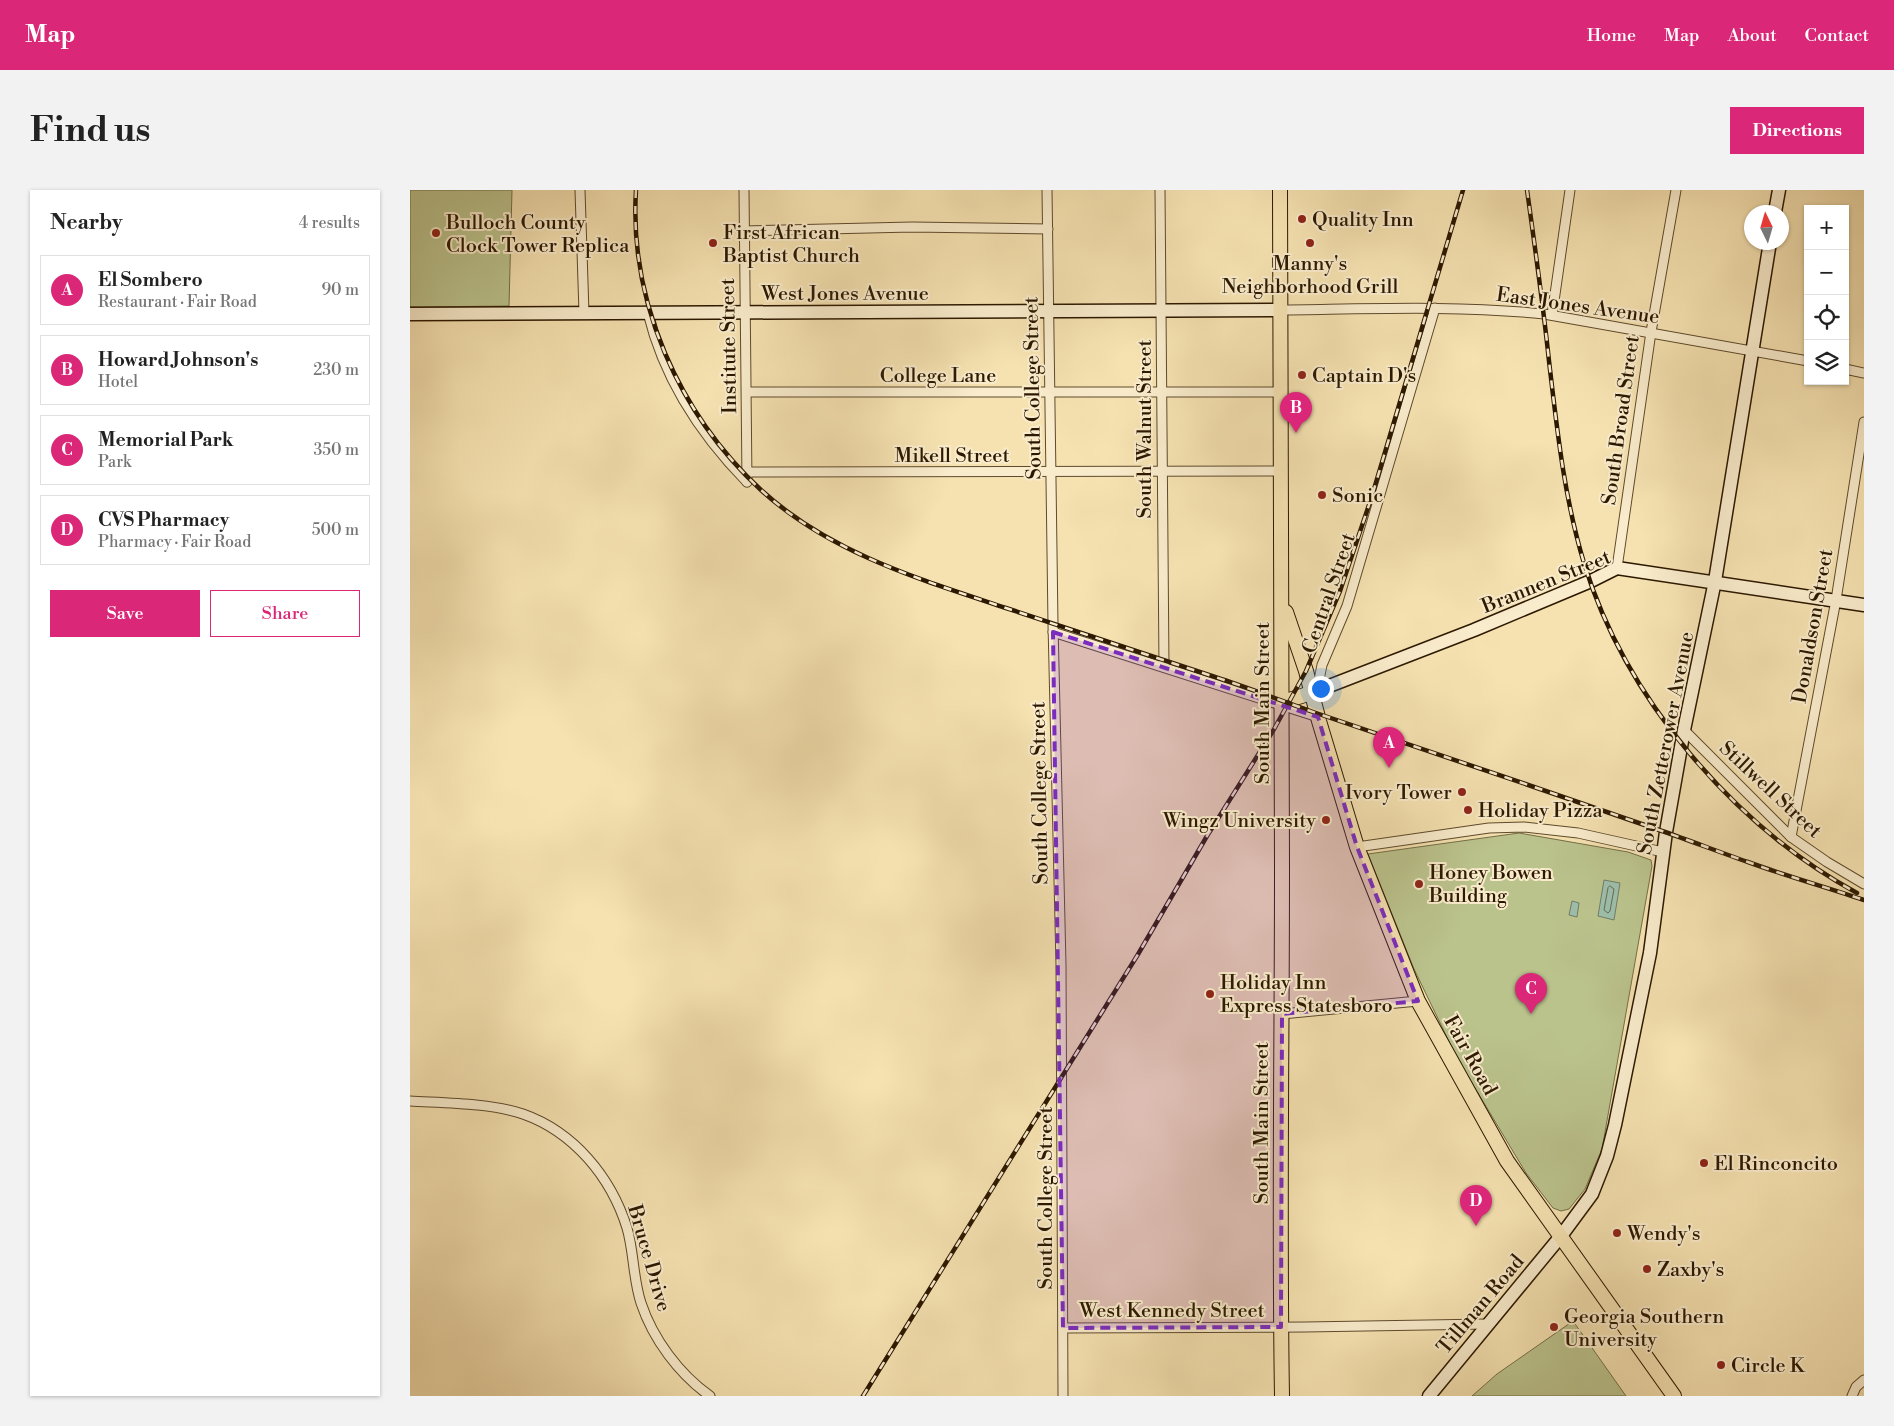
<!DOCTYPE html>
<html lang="en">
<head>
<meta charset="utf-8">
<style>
  :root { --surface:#fff; --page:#f2f2f2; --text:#222; --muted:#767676; --line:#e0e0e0; --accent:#db2777 }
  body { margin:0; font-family:"Libre Bodoni",serif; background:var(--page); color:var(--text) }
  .controls { position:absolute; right:15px; top:15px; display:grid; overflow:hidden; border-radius:0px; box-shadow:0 1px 4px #0004 }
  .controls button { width:45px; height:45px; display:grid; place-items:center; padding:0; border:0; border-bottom:1px solid var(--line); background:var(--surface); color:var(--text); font:25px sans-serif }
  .compass { position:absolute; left:1334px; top:15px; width:45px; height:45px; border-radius:50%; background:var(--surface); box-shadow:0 1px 4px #0004; rotate:355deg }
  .you { position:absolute; left:910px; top:498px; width:18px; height:18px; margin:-12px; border:4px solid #fff; border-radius:50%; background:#1a73e8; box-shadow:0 0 0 8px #1a73e833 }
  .badge { display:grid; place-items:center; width:32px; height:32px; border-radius:50%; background:var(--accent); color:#fff; font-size:16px; font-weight:700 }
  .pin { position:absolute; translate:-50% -41px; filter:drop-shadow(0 1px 2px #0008) }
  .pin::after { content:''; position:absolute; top:26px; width:18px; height:15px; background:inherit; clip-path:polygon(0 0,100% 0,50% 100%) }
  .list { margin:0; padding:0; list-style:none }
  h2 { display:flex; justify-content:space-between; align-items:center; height:65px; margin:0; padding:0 20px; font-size:21px }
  h2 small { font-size:16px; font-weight:400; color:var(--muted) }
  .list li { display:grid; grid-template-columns:32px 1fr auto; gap:15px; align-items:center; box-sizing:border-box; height:70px; margin:0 10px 10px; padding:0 10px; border:1px solid var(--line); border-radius:0px }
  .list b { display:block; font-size:19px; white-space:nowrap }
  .list p { margin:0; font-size:16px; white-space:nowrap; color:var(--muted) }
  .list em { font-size:16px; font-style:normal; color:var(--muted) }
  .actions { display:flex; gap:10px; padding:15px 20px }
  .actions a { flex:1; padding:11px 0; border:1px solid var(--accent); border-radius:0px; text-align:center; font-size:18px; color:var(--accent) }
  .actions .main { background:var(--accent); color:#fff }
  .icon { flex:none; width:28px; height:28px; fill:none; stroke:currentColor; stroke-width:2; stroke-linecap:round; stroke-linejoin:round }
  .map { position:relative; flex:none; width:1454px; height:1206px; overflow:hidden; border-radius:0px }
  header { display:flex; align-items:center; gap:30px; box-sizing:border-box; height:70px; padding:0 25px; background:var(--accent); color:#fff }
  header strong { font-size:24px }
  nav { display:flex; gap:28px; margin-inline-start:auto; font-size:18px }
  .intro { display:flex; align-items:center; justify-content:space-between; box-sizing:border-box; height:120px; padding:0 30px }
  h1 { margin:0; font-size:35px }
  .button { padding:12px 22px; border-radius:0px; background:var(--accent); color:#fff; font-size:18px; font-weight:700 }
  main { display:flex; gap:30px; padding:0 30px }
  aside { flex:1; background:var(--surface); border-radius:0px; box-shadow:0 1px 4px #0004 }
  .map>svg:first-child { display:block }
</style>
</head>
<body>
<header>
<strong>Map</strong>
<nav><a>Home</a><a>Map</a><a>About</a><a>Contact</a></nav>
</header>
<div class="intro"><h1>Find us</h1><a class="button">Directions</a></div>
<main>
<aside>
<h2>Nearby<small>4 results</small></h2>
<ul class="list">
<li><span class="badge">A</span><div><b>El Sombero</b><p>Restaurant · Fair Road</p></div><em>90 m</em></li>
<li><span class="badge">B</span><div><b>Howard Johnson's</b><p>Hotel</p></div><em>230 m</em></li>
<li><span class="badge">C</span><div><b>Memorial Park</b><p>Park</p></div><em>350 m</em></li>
<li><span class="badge">D</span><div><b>CVS Pharmacy</b><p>Pharmacy · Fair Road</p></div><em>500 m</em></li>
</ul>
<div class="actions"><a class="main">Save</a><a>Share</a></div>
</aside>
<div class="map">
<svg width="1454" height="1206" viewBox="0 0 1454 1206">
  <rect width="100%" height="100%" fill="#f6e2b1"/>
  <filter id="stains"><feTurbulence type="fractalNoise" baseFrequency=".004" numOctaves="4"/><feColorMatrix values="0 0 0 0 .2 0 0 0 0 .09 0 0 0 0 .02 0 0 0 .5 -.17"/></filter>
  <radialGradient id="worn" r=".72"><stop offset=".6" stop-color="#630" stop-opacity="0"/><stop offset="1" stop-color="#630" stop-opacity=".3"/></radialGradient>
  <!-- green -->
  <g fill="#bbc38d" stroke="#746e46">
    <polygon points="0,0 102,0 99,116 0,117"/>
    <polygon points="1109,643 1218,662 1241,670 1242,676 1192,959 1175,999 1159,1019 1151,1021 1143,1018 1116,983 1047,868 1004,779 958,664"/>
    <polygon points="1163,1131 1216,1206 1062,1206 1087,1184"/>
  </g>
  <!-- water -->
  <g fill="#9dbeaa" stroke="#707c66">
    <polygon points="1194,690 1210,693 1204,730 1188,726"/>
    <polygon points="1162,711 1169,713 1167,727 1159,725"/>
  </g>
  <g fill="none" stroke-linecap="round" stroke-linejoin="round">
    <!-- shore -->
    <polygon stroke="#646b55" stroke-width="1" points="1200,696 1204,699 1200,721 1198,723 1194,720 1198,698"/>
    <defs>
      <g id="street">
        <polyline points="170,0 174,123"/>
        <polyline points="334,0 337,292"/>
        <polyline points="637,0 643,434 651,775 653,1206"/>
        <polyline points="750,0 754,477"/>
        <polyline points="334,41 502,37 638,39"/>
        <path d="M870,120C958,119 1046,115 1134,124L1398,171"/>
        <path d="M238,123C254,189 290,244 337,292"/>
        <polyline points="1142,125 1160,0"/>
        <polyline points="1435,179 1454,183"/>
        <polyline points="337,202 869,202"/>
        <polyline points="337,282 870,281"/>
        <polyline points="1207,378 1241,142 1266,0"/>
        <polyline points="643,442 908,527"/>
        <polyline points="912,499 909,490 912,475 937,416 1025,118"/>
        <polyline points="1274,540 1381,647 1417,672 1454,694"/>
        <polyline points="1381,647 1426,410 1454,232"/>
        <polyline points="947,657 1079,638 1114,637 1168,643 1253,662"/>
        <polyline points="872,824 1008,811"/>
        <path d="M0,911C34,913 81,913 113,924C164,942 201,987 217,1038C224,1062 223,1089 231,1113C243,1149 269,1184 300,1206"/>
        <polyline points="653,1138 895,1137 1077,1134"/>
        <polyline points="1442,1206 1446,1197 1454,1190"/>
      </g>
      <g id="secondary">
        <polyline points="1365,22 1369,0"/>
        <polyline points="0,124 870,120"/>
        <polyline points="901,503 1064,440 1181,391 1207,378 1454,415"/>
        <polyline points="1019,1206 1151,1046 1182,1004 1197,966 1205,935 1240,763 1256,642 1274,540 1305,391 1360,52"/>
      </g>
      <g id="primary">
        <path d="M870,0C870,226 872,452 872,679C872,854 869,1030 872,1206"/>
        <polyline points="876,422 896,481 909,531 947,657 1008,811 1097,971 1264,1206"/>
        <polyline points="872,511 879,510 901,503"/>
      </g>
    </defs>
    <!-- street casing -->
    <use href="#street" stroke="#5e4a2c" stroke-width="11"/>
    <!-- secondary casing -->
    <use href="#secondary" stroke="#2c1800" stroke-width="15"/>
    <!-- primary casing -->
    <use href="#primary" stroke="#2c1800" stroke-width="16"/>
    <!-- street -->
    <use href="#street" stroke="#f9eccc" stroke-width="9"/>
    <!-- secondary -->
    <use href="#secondary" stroke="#f9eccc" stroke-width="12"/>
    <!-- primary -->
    <use href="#primary" stroke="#f6e2b1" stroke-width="14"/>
    <defs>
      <g id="rail">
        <path d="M226,0C219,112 269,224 351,300C420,363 509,389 596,418C665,441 735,464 805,487C839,498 872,511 906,523C1021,562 1137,601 1252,641C1281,651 1309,662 1338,672C1376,686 1416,697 1454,710"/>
        <path d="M1117,0C1125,57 1133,114 1139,171C1147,239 1154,307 1174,373C1215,508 1324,636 1447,703"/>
        <polyline points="453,1206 727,766 797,646 863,541 896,481 930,401 962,306 1053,0"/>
      </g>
    </defs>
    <!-- rail casing -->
    <use href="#rail" stroke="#2c1800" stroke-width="4.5"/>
    <!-- rail -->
    <use href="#rail" stroke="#f9eccc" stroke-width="2.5" stroke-dasharray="8" stroke-linecap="butt"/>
  </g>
  <!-- marked area -->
  <path fill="#7b2cbf" fill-opacity="0.2" stroke="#7b2cbf" stroke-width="4" stroke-dasharray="10 6" stroke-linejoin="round" d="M643,442L908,527L947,657L1008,811L872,824L871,1137L653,1138Z"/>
  <!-- markers -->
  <g fill="#8f2418" stroke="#f9eccc" stroke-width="2">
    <circle cx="892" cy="29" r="5"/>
    <circle cx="26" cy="43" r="5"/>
    <circle cx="303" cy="53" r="5"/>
    <circle cx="900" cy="53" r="5"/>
    <circle cx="892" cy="185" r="5"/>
    <circle cx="912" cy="305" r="5"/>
    <circle cx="1052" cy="602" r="5"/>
    <circle cx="1058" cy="620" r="5"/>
    <circle cx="916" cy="630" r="5"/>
    <circle cx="1009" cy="694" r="5"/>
    <circle cx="800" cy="804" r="5"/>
    <circle cx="1294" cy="973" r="5"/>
    <circle cx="1207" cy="1043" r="5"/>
    <circle cx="1237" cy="1079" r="5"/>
    <circle cx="1144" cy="1137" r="5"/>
    <circle cx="1311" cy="1175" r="5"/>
  </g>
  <g text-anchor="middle" stroke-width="4" stroke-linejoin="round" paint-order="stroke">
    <!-- poi labels -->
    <g font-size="20" fill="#2c1800" stroke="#f9eccc" text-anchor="start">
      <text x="902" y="36">Quality Inn</text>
      <text x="36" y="39">Bulloch County<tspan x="36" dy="23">Clock Tower Replica</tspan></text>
      <text x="313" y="49">First African<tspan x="313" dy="23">Baptist Church</tspan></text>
      <text x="900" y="80" text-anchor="middle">Manny's<tspan x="900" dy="23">Neighborhood Grill</tspan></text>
      <text x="902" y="192">Captain D's</text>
      <text x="922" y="312">Sonic</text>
      <text x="1042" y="609" text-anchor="end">Ivory Tower</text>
      <text x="1068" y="627">Holiday Pizza</text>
      <text x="906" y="637" text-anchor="end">Wingz University</text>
      <text x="1019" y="689">Honey Bowen<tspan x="1019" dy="23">Building</tspan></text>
      <text x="810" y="799">Holiday Inn<tspan x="810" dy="23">Express Statesboro</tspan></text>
      <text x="1304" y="980">El Rinconcito</text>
      <text x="1217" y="1050">Wendy's</text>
      <text x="1247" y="1086">Zaxby's</text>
      <text x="1154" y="1133">Georgia Southern<tspan x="1154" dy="23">University</tspan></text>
      <text x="1321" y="1182">Circle K</text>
    </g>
    <!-- street labels -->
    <g font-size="20" fill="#2c1800" stroke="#f9eccc">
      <text x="435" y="110">West Jones Avenue</text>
      <text transform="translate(1168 115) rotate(8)" y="7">East Jones Avenue</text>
      <text transform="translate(318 156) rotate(-91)" y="7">Institute Street</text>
      <text x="528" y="192">College Lane</text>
      <text transform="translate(622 198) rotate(-91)" y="7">South College Street</text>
      <text transform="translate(1210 230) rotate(-82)" y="7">South Broad Street</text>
      <text transform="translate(734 239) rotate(-90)" y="7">South Walnut Street</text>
      <text x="542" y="272">Mikell Street</text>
      <text transform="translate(1136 391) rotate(-22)" y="7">Brannen Street</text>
      <text transform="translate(918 403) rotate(-71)" y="7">Central Street</text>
      <text transform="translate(1402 436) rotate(-80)" y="7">Donaldson Street</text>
      <text transform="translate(852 513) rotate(-90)" y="7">South Main Street</text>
      <text transform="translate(1255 553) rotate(-79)" y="7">South Zetterower Avenue</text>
      <text transform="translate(1361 599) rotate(43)" y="7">Stillwell Street</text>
      <text transform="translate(629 603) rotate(-91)" y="7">South College Street</text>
      <text transform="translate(1061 865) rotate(61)" y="7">Fair Road</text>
      <text transform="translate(851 933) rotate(-90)" y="7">South Main Street</text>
      <text transform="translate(635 1008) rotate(-90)" y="7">South College Street</text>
      <text transform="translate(240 1068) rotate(74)" y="7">Bruce Drive</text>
      <text transform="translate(1070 1114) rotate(-50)" y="7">Tillman Road</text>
      <text x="762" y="1127">West Kennedy Street</text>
    </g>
  </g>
  <rect width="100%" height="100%" filter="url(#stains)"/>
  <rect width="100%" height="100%" fill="url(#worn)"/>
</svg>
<div class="controls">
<button>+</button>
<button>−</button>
<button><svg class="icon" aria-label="locate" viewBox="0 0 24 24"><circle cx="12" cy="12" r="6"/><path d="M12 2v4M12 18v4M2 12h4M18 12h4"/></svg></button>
<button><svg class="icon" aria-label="layers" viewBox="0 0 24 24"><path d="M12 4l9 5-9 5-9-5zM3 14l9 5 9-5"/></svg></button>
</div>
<svg class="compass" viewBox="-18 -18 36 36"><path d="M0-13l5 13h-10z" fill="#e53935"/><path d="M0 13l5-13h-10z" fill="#767676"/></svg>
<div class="you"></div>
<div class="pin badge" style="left:979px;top:578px">A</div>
<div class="pin badge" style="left:886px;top:243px">B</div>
<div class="pin badge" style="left:1121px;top:824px">C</div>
<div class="pin badge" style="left:1066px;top:1036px">D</div>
</div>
</main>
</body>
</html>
